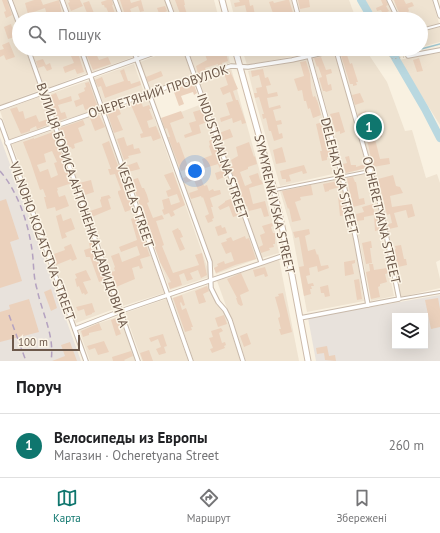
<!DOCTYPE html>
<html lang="uk">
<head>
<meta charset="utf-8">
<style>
  :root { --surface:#fff; --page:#f6f6f6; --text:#202124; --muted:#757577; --line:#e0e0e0; --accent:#0f766e }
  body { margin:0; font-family:"PT Sans",sans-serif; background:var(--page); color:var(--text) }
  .controls { position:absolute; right:12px; bottom:12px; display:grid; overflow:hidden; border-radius:0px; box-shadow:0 4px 16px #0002 }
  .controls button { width:36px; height:36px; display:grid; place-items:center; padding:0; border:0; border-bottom:1px solid var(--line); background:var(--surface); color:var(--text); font:20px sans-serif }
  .scale { position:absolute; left:12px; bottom:10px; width:68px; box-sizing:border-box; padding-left:4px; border:2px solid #6d594b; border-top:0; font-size:11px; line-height:14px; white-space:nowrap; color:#6d594b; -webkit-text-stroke:3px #fcf5e7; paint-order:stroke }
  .you { position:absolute; left:195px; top:171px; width:14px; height:14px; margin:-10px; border:3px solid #fff; border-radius:50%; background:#1a73e8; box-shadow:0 0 0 6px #1a73e833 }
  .badge { display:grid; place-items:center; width:26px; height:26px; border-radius:50%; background:var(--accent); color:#fff; font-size:13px; font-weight:700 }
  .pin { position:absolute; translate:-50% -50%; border:2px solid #fff; box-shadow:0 1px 4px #0006 }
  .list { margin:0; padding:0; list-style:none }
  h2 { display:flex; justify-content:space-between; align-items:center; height:52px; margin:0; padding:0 16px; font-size:17px }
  h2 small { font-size:13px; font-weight:400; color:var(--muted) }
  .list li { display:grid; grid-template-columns:26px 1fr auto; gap:12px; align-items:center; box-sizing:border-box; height:64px; padding:0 16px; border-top:1px solid var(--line) }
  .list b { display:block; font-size:15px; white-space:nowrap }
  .list p { margin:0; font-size:13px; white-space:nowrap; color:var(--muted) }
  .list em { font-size:13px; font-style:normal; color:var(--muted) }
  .icon { flex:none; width:22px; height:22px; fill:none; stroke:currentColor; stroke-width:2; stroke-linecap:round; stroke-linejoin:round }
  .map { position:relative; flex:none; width:440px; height:361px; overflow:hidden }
  .search { position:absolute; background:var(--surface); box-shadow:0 4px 16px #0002; left:12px; right:12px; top:12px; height:44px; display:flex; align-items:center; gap:10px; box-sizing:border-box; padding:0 14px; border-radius:22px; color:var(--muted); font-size:15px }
  .sheet { height:116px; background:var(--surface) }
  nav { display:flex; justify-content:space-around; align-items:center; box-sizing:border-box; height:56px; border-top:1px solid var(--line); background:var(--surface); font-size:11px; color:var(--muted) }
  nav a { display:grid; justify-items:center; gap:2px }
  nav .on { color:var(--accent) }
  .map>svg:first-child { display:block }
</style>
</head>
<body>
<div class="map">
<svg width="440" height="361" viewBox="0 0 440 361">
  <rect width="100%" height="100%" fill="#f9f1e1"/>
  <!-- residential -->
  <g fill="#efe3d1">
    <polygon points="0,0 8,0 19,32 19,49 25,49 40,90 0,105"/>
    <polygon points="13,0 60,0 67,19 20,19"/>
    <polygon points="65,0 112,0 119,19 72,19"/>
    <polygon points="118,0 165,0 172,19 124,19"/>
    <polygon points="170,0 214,0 219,19 177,19"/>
    <polygon points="230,0 291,0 296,19 235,19"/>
    <polygon points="297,0 349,0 356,19 302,19"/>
    <polygon points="365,0 387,0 396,19 376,19"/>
    <polygon points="393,0 432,0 439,23 421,28 421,19 401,19"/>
    <polygon points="440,27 440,42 421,47 421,32"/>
    <polygon points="31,49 78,49 87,73 45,89"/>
    <polygon points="83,49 130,49 133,57 91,72"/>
    <polygon points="174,49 182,49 192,76 150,91 140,62"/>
    <polygon points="188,49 227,49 230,63 197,74"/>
    <polygon points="242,49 304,49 305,54 247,65"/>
    <polygon points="338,49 365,49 387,82 405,131 412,130 426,178 437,174 440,183 440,260 436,262 440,279 440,288 401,297 385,217 359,120"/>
    <polygon points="335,53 367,168 345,174 312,57"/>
    <polygon points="440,53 440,125 399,60 422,55"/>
    <polygon points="307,59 337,173 280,186 255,99 248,71"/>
    <polygon points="134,64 144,92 104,105 94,78"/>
    <polygon points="231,68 263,183 273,223 279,253 262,258 199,79"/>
    <polygon points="90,80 99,109 57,122 47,95"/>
    <polygon points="42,96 52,125 10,140 0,111"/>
    <polygon points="147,97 208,269 209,277 170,290 106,112"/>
    <polygon points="202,104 257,259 216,274 162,122 173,118 181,112"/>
    <polygon points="100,113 120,163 119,163 164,293 123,306 58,128"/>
    <polygon points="54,130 117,308 76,323 12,144"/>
    <polygon points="369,174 380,212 383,241 394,296 371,301 360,244 345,177"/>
    <polygon points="340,179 354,240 364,301 307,312 292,232 280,191"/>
    <polygon points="279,259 299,361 246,361 217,281"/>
    <polygon points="208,285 216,303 224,312 241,361 194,361 172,298"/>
    <polygon points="166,299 188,361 142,361 125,313"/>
    <polygon points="120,316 136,361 90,361 79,330"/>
  </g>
  <!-- industrial -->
  <g fill="#e8e2dc" fill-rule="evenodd">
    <polygon points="0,137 26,208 81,361 0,361"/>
    <path d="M440,295V361H316L308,318ZM395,316H425V346H395Z"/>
  </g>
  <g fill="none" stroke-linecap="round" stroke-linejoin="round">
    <!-- stream -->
    <g stroke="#a0c6d0" stroke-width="1.5">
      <polyline points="421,49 440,44"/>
      <polyline points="395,57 419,49"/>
    </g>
    <!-- river -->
    <g stroke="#b9d8e0" stroke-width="8">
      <polyline points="361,0 372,19"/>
      <polyline points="390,49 425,109 440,138"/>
    </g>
  </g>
  <!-- building -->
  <g fill="#ebd1bc" fill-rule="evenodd">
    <polygon points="2,0 7,0 12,15 6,18 4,12 6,11"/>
    <polygon points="34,0 41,0 43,5 59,0 62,14 57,16 56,12 47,15 45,8 28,14 25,3"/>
    <polygon points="69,0 80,0 83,6 71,11 68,3 70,2"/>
    <polygon points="107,0 112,0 113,5 112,5 117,19 111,19 106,7 105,8 104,5 102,5 101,2"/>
    <polygon points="120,0 130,0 131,3 141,0 144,11 140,12 138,6 130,9 133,16 126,18"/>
    <polygon points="175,0 184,0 185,5 184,5 188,17 203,12 204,16 216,13 218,19 182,19"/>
    <polygon points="239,0 249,0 250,6 253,5 255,15 257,14 258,18 246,18 245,14 247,14 245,5 235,7 234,3 240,2"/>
    <polygon points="286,0 289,0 294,16 283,19 281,13 274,16 269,2 273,1 274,3"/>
    <polygon points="298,0 309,0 310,7 300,9"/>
    <polygon points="381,0 386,0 388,5 386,6 389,11 383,14 381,10 377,11 376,8 383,5"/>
    <polygon points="394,0 404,0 406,4 412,2 414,6 408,8 409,11 408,12 411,19 402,19 397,8"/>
    <polygon points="89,1 96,18 90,19 88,16 79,19 72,19 72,18 87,13 83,3"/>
    <polygon points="165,6 167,11 165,12 167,19 154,19 160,16 157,8"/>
    <polygon points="11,24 15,37 8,39 4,27"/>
    <polygon points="9,42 15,57 6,60 4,55 0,57 0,50 4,49 2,45"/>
    <polygon points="41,49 66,49 66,50 44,56"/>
    <polygon points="84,49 94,49 99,60 108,57 111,64 93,70"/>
    <polygon points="211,49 225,49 228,61 222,63 222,64 218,66 218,64 205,68 206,70 198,73 196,66 207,60 205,54 212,52"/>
    <polygon points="291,49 303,49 304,53 299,54 298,51 289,53 289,55 284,56 283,51"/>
    <polygon points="339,49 345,49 350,64 352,63 358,82 356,82 357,85 353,86 353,84 350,84"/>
    <polygon points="78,53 84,72 77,74 75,69 65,73 63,67 74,63 71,56"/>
    <polygon points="321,57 326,70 331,69 332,73 326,75 328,85 331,84 332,90 326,92 325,91 323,91 319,78 322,77 318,66 317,67 314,58"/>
    <polygon points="419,58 423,71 417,72 413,60"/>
    <polygon points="43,59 46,65 50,63 52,69 47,71 44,66 38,68 36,61"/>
    <polygon points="306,61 310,74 311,88 313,97 315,96 318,103 321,115 313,118 310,108 308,109 306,101 304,101 302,90 298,91 294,79 304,76 300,62"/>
    <polygon points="124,69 128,81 130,81 131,84 140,81 141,85 105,98 101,86 98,87 95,80 102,77 106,87 124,81 120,71"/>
    <polygon points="263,69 265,78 268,77 271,85 266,86 268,94 277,92 278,96 267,98 269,108 280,105 281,108 273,110 276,121 281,120 282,124 277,125 279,134 282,133 283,138 274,141 271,131 269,131 266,118 263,119 262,114 264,114 259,97 255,98 254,93 257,93 256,88 262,87 259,75 252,77 251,71"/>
    <polygon points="161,71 163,76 148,82 146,77"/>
    <polygon points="230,71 238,89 233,91 236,100 238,100 246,123 242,124 241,120 233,123 232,118 221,122 220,118 230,115 226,103 233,101 230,92 223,95 220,88 228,85 224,73"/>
    <polygon points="89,82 97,105 95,107 85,110 83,104 76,107 74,101 80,99 78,94 85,91 84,88 86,87 85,83"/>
    <polygon points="193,82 197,93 194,95 193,92 181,96 184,104 179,106 174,92 176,92 175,89"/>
    <polygon points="56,93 59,100 71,96 72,101 58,105 61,113 65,112 67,118 58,121 54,109 53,109 49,96"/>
    <polygon points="360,93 364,102 355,105 352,95"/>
    <polygon points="141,101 143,107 149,105 151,109 149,109 153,119 147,121 149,128 156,126 161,138 153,141 151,136 141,138 140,134 143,133 131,105"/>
    <polygon points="17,107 19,112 23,111 25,119 36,115 39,122 48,119 50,124 37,129 36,126 30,129 30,131 21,134 10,109"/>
    <polygon points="119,109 121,114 117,116 123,130 114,133 107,112"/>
    <polygon points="203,109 207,122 199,125 201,133 185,138 184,135 192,132 189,123 196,121 193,112"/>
    <polygon points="181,111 184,118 170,123 177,143 179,142 188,167 186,168 187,169 181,171 168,137 170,137 167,128 165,129 161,118"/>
    <polygon points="366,111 374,129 377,128 378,131 380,130 382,137 375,139 380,159 389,158 390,164 373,167 368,144 358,114"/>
    <polygon points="339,112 345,132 340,134 340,131 336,132 330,114"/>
    <polygon points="99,115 105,127 95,131 90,118"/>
    <polygon points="83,120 85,125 78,128 83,141 74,144 75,148 72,149 71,147 67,148 60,128"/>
    <polygon points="323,122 327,149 330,149 332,156 327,157 327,160 322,161 320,151 322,151 316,124"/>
    <polygon points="230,129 233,137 221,141 219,133"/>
    <path d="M53,132L72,183L57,188L58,190L57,191L59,197L65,195L69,206L56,211L55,207L47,209L44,197H46L43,189L40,190L30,160L23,142L34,138V139ZM52,151L57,162L54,163L58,175L51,178L48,169L40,172L37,165L46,162L44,154Z"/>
    <polygon points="124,137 127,146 133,144 134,149 139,148 141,153 128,156 129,158 124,160 117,139"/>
    <polygon points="213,139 227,176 217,180 215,173 221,171 218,164 205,168 202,159 212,155 209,146 210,145 209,141"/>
    <polygon points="109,141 124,182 122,183 125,190 126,189 133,209 125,212 118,193 118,191 121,190 115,174 110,175 108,169 111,169 102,144"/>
    <polygon points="249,142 254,157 255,156 257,164 248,167 248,169 240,172 245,186 252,183 249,176 258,173 260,180 261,180 263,184 249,188 253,204 265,201 269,216 264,217 261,208 249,211 247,206 245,207 230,167 233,166 231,160 238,156 236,147"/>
    <polygon points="282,147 286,162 276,164 273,150"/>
    <polygon points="349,156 351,165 356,165 356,167 365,164 366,168 346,173 343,164 347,163 345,157"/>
    <polygon points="137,162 140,169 128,172 126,166"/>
    <polygon points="304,165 307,173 303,174 302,171 289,175 291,181 286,182 286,179 282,179 280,171"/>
    <polygon points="173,172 185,205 173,211 175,215 171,217 169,213 164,215 162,210 164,209 162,200 169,198 171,205 180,202 177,194 168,197 166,191 171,189 164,175"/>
    <polygon points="202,173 204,177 201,178 204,186 207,185 209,191 213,189 214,191 220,190 221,194 210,198 213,207 211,207 214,218 212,219 213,221 208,223 205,216 209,214 203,197 202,198 201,196 191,199 189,193 198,190 194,180 185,183 183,178 192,175 193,177"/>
    <polygon points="393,175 396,186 400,187 403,193 390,196 392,207 412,204 415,216 408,218 406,210 394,213 398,227 389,229 388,224 392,223 390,214 387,215 378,179"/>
    <polygon points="353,177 355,182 356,182 359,199 364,198 365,204 353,207 347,178"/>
    <polygon points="138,178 142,188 144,188 147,195 149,202 147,203 153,218 162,215 164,219 156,221 164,245 162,246 173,273 199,265 195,255 202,253 207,275 201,278 198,270 190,273 193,279 187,281 184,273 179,275 182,285 170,289 168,283 171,282 160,262 131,180"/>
    <polygon points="91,180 94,192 85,195 79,183"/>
    <polygon points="338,181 340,187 329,190 329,191 325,192 323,184"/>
    <polygon points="311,185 313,195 300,197 301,200 295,202 301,220 292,222 289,208 288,209 282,191"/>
    <polygon points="109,195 111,198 108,199 111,209 92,217 90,211 102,207 100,200 101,199 101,197"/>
    <polygon points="338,196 342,196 346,215 340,216"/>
    <polygon points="233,198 236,206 237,206 240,215 233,217 229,206 220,210 218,207 225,202 225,201"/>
    <polygon points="6,199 19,239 10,242 22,281 0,288 0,201"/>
    <polygon points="373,204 374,212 378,211 379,220 378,220 380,230 375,231 374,215 364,217 364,220 357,221 356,214 364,212 362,207"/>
    <polygon points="61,214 63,221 71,218 75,229 65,233 67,237 62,239 56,216"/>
    <polygon points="136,217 150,256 140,259 143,268 140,269 139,266 132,268 135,279 116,287 111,272 115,271 114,268 115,267 111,256 119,253 122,262 140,255 137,246 121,252 119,247 137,240 131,219"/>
    <polygon points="272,223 273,226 271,227 273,233 275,233 275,244 273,244 274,247 269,248 270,250 261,253 259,247 263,245 260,235 265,233 262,226"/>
    <polygon points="221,225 222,228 225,227 227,233 218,236 215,227"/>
    <polygon points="178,228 179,230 180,230 183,237 180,238 185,249 180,251 172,231"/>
    <polygon points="309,229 310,234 305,236 308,251 315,249 317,255 318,254 321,266 328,265 329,268 318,272 317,266 309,268 310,275 306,276 308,284 313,283 314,286 311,286 312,289 310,289 311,294 304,296 299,267 304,266 299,237 295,238 293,232"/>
    <polygon points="245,236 246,239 249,238 256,259 235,265 216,273 214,268 218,266 217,264 224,261 225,264 234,261 231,252 226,254 221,243 227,241 226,239 231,237 233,241"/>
    <polygon points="371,241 372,248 370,248 372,263 366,264 362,243"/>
    <polygon points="92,242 106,279 99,282 90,257 86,257 84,250 90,248 89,243"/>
    <polygon points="71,244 77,259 72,261 71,259 56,265 54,254 65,250 64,247"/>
    <polygon points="401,245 404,259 406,259 407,265 398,267 393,250 396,249 395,246"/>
    <polygon points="355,260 355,263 352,264 354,274 345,276 344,262"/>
    <polygon points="369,264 373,264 374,270 387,268 389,273 385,274 387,282 380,284 380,286 378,287 380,297 371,299 366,272 370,271"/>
    <polygon points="265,267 268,276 265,277 264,274 255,277 253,270"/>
    <polygon points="86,270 91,280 83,282 88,293 85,295 84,293 82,294 79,286 77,287 75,279 77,278 75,274"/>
    <polygon points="241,273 249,291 240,295 243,305 241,306 238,304 236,298 237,298 227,279"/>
    <polygon points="359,279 362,299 357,300 354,280"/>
    <polygon points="328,285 330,296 325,297 324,293 321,293 320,287"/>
    <polygon points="207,286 209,291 203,294 206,302 199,304 195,291"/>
    <polygon points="51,289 57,308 51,311 44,292"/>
    <polygon points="283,293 292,332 281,335 279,329 281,329 278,318 280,317 280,315 275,297 279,296 278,294"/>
    <polygon points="182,295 185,305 183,306 181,302 180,303 182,310 186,308 193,327 191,327 192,330 185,332 173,298"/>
    <polygon points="438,298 440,309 440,327 431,329 425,300"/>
    <polygon points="29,299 39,332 0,342 0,312 10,309 9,305"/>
    <polygon points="92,303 95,312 92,313 92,314 86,316 84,309 78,311 76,307"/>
    <polygon points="224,315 227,324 218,327 215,318"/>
    <polygon points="119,317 122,325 118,326 121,334 116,336 111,320"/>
    <polygon points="99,323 102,330 89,333 89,335 83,337 81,331"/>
    <polygon points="221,328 223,331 219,333 222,343 225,342 226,345 224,346 225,348 212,353 210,349 213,348 209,338 213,337 211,331"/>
    <polygon points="247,333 251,344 244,347 240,336"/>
    <polygon points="163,334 167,346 164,347 166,353 159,355 156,349 161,347 158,339 151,342 149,338"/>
    <polygon points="104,341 109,352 98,355 95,348 89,350 87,346"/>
    <polygon points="70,342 77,361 52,361 65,356 61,345"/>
    <polygon points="327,346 329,356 335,355 336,361 325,360 324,353 317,354 316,348"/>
    <polygon points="149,350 153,361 143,361 140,353"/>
    <polygon points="131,351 133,356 124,360 125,361 113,361 112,357"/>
  </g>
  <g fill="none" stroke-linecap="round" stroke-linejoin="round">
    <defs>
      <g id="lane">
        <polyline points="421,30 440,25"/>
        <polyline points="275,190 370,171"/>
        <polyline points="399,299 440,292"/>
      </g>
      <g id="street">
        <polyline points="10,0 19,24"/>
        <polyline points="62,0 69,19"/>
        <polyline points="115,0 122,19"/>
        <polyline points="167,0 174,19"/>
        <polyline points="294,0 299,19"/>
        <polyline points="389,0 398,19"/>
        <polyline points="435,0 440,16"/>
        <polyline points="28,49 138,361"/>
        <polyline points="81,49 191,361"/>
        <polyline points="133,49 210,262 211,288 218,302 225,310 230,320 243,361"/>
        <polyline points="185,49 261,262"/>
        <polyline points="307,49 342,176 356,240 368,305"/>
        <polyline points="408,56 440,50"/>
        <polyline points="0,108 165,49"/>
        <polyline points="0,121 86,361"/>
        <polyline points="7,143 196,77 231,66 248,67 292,60 336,50 380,204 399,299 300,318"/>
        <polyline points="75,329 121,311 288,254"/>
      </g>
      <g id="secondary">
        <polyline points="222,0 227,19"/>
        <polyline points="235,49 274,190 288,254 308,361"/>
      </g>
    </defs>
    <!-- lane casing -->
    <use href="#lane" stroke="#c8b9aa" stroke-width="4"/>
    <!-- street casing -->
    <use href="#street" stroke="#c8b9aa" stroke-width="5.5"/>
    <!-- secondary casing -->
    <use href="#secondary" stroke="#cdbbaa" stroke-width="7"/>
    <!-- path -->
    <polyline stroke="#cfb5a0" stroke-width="1" stroke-dasharray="1 3" stroke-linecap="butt" points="384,49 389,56 393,59 404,57"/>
    <!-- lane -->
    <use href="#lane" stroke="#fff" stroke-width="2"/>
    <!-- street -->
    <use href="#street" stroke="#fff" stroke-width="3.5"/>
    <!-- secondary -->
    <use href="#secondary" stroke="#fff" stroke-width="5"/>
    <!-- rail -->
    <g stroke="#b4a2c0" stroke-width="1.5" stroke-dasharray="6 4" stroke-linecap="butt">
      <path d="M0,171C18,192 28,222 32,250C34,263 33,276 37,289C42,313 55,336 51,361"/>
      <polyline points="9,315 26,361"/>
    </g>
    <!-- path-bridge -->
    <polyline stroke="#cfb5a0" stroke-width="1" stroke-dasharray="1 3" stroke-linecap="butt" points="412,49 414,55 412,49"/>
  </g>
  <g text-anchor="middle" stroke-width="3" stroke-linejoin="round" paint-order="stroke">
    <!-- street labels -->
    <g font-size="13" fill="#6d594b" stroke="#fcf5e7">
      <text transform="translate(158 91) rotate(-18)" y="5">ОЧЕРЕТЯНИЙ ПРОВУЛОК</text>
      <text transform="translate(223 156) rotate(71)" y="5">INDUSTRIALNA STREET</text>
      <text transform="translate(340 176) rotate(76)" y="5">DELEHATSKA STREET</text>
      <text transform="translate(275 204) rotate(77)" y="5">SYMYRENKIVSKA STREET</text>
      <text transform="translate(83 205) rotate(71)" y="5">ВУЛИЦЯ БОРИСА АНТОНЕНКА-ДАВИДОВИЧА</text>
      <text transform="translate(136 205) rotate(71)" y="5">VESELA STREET</text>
      <text transform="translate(382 220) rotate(77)" y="5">OCHERETYANA STREET</text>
      <text transform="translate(43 241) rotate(70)" y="5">VILNOHO KOZATSTVA STREET</text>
    </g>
  </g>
</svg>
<div class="controls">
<button><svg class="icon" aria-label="layers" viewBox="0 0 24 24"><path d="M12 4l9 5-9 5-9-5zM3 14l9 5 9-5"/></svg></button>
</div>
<div class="scale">100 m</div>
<div class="you"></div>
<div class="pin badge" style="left:369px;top:127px">1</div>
<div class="search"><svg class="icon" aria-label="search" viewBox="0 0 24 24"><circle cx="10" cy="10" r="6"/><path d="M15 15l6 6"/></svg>Пошук</div>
</div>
<section class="sheet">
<h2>Поруч<small></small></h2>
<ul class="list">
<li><span class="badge">1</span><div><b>Велосипеды из Европы</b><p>Магазин · Ocheretyana Street</p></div><em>260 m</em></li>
</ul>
</section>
<nav>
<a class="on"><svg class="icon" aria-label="map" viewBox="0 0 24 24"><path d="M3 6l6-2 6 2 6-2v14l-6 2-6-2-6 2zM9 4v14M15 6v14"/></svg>Карта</a>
<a><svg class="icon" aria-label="directions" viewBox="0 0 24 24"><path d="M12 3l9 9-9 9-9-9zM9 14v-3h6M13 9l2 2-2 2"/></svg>Маршрут</a>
<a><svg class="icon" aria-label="saved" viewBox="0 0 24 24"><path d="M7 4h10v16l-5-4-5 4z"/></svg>Збережені</a>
</nav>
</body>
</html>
